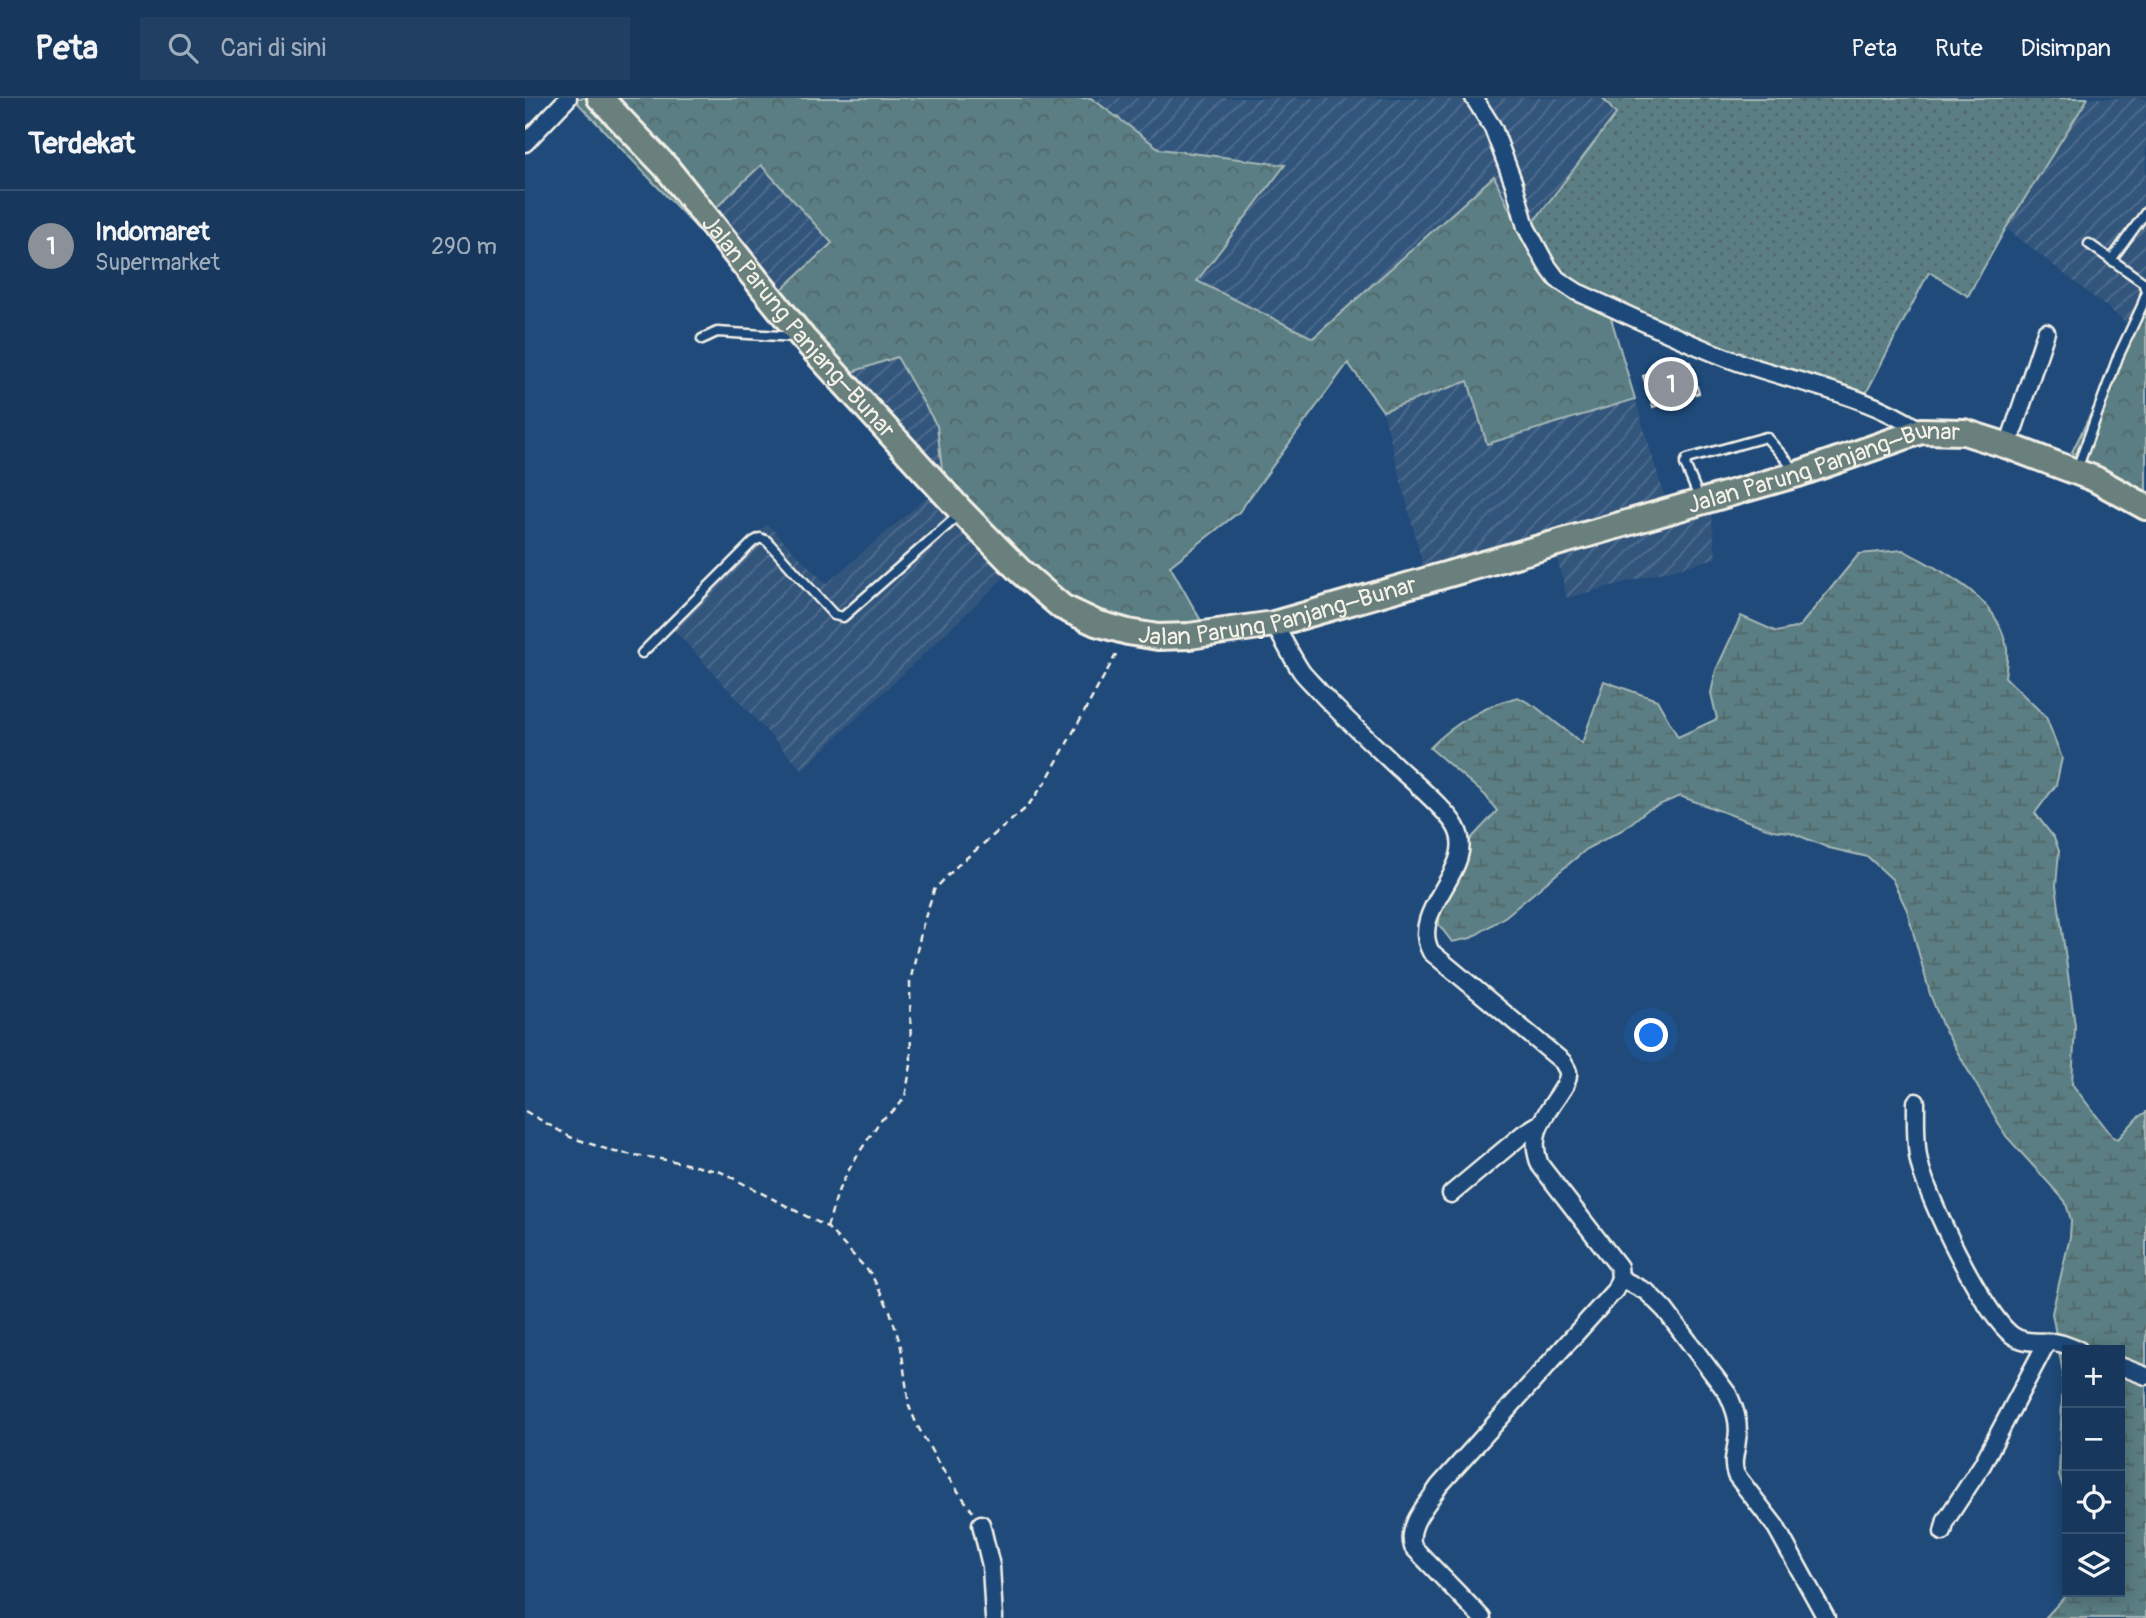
<!DOCTYPE html>
<html lang="id">
<head>
<meta charset="utf-8">
<style>
  :root { --surface:#17385c; --page:#203f62; --text:#f1f3f6; --muted:#9eacbb; --line:#365272; --accent:#8c9099 }
  body { margin:0; font-family:Pangolin,sans-serif; background:var(--page); color:var(--text) }
  .controls { position:absolute; right:21px; bottom:21px; display:grid; overflow:hidden; border-radius:0px; box-shadow:0 4px 18px #0003 }
  .controls button { width:63px; height:63px; display:grid; place-items:center; padding:0; border:0; border-bottom:2px solid var(--line); background:var(--surface); color:var(--text); font:35px sans-serif }
  .you { position:absolute; left:1127px; top:938px; width:24px; height:24px; margin:-18px; border:5px solid #fff; border-radius:50%; background:#1a73e8; box-shadow:0 0 0 10px #1a73e833 }
  .badge { display:grid; place-items:center; width:46px; height:46px; border-radius:50%; background:var(--accent); color:#fff; font-size:23px; font-weight:700 }
  .pin { position:absolute; translate:-50% -50%; border:4px solid #fff; box-shadow:0 2px 7px #0006 }
  .list { margin:0; padding:0; list-style:none }
  h2 { display:flex; justify-content:space-between; align-items:center; height:91px; margin:0; padding:0 28px; font-size:30px }
  h2 small { font-size:23px; font-weight:400; color:var(--muted) }
  .list li { display:grid; grid-template-columns:46px 1fr auto; gap:21px; align-items:center; box-sizing:border-box; height:112px; padding:0 28px; border-top:2px solid var(--line) }
  .list b { display:block; font-size:26px; white-space:nowrap }
  .list p { margin:0; font-size:23px; white-space:nowrap; color:var(--muted) }
  .list em { font-size:23px; font-style:normal; color:var(--muted) }
  .icon { flex:none; width:38px; height:38px; fill:none; stroke:currentColor; stroke-width:2; stroke-linecap:round; stroke-linejoin:round }
  .map { position:relative; flex:none; width:1621px; height:1520px; overflow:hidden }
  header { display:flex; align-items:center; gap:42px; box-sizing:border-box; height:98px; padding:0 35px; background:var(--surface); border-bottom:2px solid var(--line) }
  header strong { font-size:33px }
  nav { display:flex; gap:38px; margin-inline-start:auto; font-size:24px }
  .search { width:490px; height:63px; background:var(--page); display:flex; align-items:center; gap:18px; box-sizing:border-box; padding:0 24px; border-radius:0px; color:var(--muted); font-size:26px }
  main { display:flex }
  aside { flex:1; background:var(--surface) }
  .map>svg:first-child { display:block }
</style>
</head>
<body>
<header>
<strong>Peta</strong>
<div class="search"><svg class="icon" aria-label="search" viewBox="0 0 24 24"><circle cx="10" cy="10" r="6"/><path d="M15 15l6 6"/></svg>Cari di sini</div>
<nav><a>Peta</a><a>Rute</a><a>Disimpan</a></nav>
</header>
<main>
<aside>
<h2>Terdekat<small></small></h2>
<ul class="list">
<li><span class="badge">1</span><div><b>Indomaret</b><p>Supermarket</p></div><em>290 m</em></li>
</ul>
</aside>
<div class="map">
<svg width="1621" height="1520" viewBox="0 0 1621 1520">
  <defs>
    <pattern id="industrial-furrows" width="10" height="10" patternUnits="userSpaceOnUse" patternTransform="scale(1.75)"><rect width="10" height="10" fill="#33557c"/><path d="M-1 1l2-2M0 10L10 0M9 11l2-2" fill="none" stroke="#516e8f"/></pattern>
    <pattern id="grass-dots" width="8" height="8" patternUnits="userSpaceOnUse" patternTransform="scale(1.75)"><rect width="8" height="8" fill="#5a7e83"/><path d="M2 2h.1M6 6h.1" fill="none" stroke="#526668" stroke-width="1.8" stroke-linecap="round"/></pattern>
    <pattern id="forest-crowns" width="20" height="18" patternUnits="userSpaceOnUse" patternTransform="scale(1.75)"><rect width="20" height="18" fill="#5a7e83"/><path d="M2 6a3 3 0 1 1 6 0M12 15a3 3 0 1 1 6 0" fill="none" stroke="#526668"/></pattern>
    <pattern id="wetland-marsh" width="20" height="14" patternUnits="userSpaceOnUse" patternTransform="scale(1.75)"><rect width="20" height="14" fill="#5a7e83"/><path d="M1 5h8M5 5V1M11 12h8M15 12V8" fill="none" stroke="#526668"/></pattern>
    <pattern id="building-hatch" width="6" height="6" patternUnits="userSpaceOnUse" patternTransform="scale(1.75)"><rect width="6" height="6" fill="#627081"/><path d="M-1 1l2-2M0 6l6-6M5 7l2-2" fill="none" stroke="#545a61"/></pattern>
  </defs>
  <rect width="100%" height="100%" fill="#1f4a7a"/>
  <filter id="ink" filterUnits="userSpaceOnUse"><feTurbulence type="fractalNoise" baseFrequency=".0143" numOctaves="2"/><feDisplacementMap in="SourceGraphic" scale="14" xChannelSelector="R" yChannelSelector="G"/><feConvolveMatrix kernelMatrix="1 2 1 2 8 2 1 2 1" color-interpolation-filters="sRGB"/></filter>
  <g filter="url(#ink)">
    <!-- industrial -->
    <g fill="url(#industrial-furrows)">
      <polygon points="566,0 1078,0 1091,15 997,139 968,79 789,240 672,183 759,67 635,51"/>
      <polygon points="1563,0 1621,0 1621,212 1608,230 1481,130"/>
      <polygon points="236,67 307,145 242,205 171,129"/>
      <polygon points="371,259 412,328 421,406 484,475 277,672 140,522 242,426 301,486 409,393 306,281"/>
      <polygon points="943,283 963,346 1110,301 1144,413 1185,402 1191,460 1042,500 1027,440 899,472 858,313"/>
    </g>
    <!-- grass -->
    <polygon fill="url(#grass-dots)" stroke="#a7b8b6" stroke-width="2" points="1078,0 1563,0 1481,130 1443,198 1404,174 1338,301 1086,220 997,139 1091,16"/>
    <!-- forest -->
    <g fill="url(#forest-crowns)" stroke="#a7b8b6" stroke-width="2">
      <polygon points="48,0 566,0 635,51 760,67 672,183 788,240 969,78 997,139 1086,220 1110,301 962,346 943,283 858,313 823,265 714,414 645,468 683,535 542,518 421,406 412,328 372,259 306,281 242,205 307,145 236,67 171,129"/>
      <polygon points="1621,212 1621,403 1547,354 1608,230"/>
    </g>
    <!-- wetland -->
    <path fill="url(#wetland-marsh)" stroke="#a7b8b6" stroke-width="2" d="M1378,452C1420,476 1473,497 1482,551C1483,560 1481,570 1480,579L1521,619L1537,660L1531,687L1510,715L1529,740L1534,753L1531,788L1550,928L1547,986L1588,1039L1593,1041L1612,1020L1621,1014V1520H1520L1544,1494H1595V1252H1542V1401L1534,1377L1538,1275L1527,1215L1545,1139L1546,1122L1540,1103L1481,1038L1418,929L1405,896L1382,812L1367,781L1343,759L1304,750L1265,734L1247,732L1155,698L1122,712L1099,731L1063,750L981,818L946,840L927,844L914,827V813L940,747L972,713L960,697L905,650C927,626 962,607 993,599L1011,609L1057,645L1079,583L1132,602L1153,639L1192,621L1186,595L1191,572L1216,518L1252,534L1274,529L1334,456Z"/>
    <!-- building -->
    <polygon fill="url(#building-hatch)" stroke="#f4f1e8" stroke-width="2" points="1165,264 1174,295 1128,309 1118,278"/>
    <g fill="none" stroke-linecap="round" stroke-linejoin="round">
      <defs>
        <g id="service">
          <polyline points="1564,146 1618,184 1621,193"/>
          <polyline points="1586,162 1621,114"/>
          <polyline points="177,241 192,234 270,239"/>
          <polyline points="1552,371 1593,259 1617,208 1621,195"/>
          <polyline points="1175,402 1160,366 1162,361 1241,339 1271,373"/>
          <polyline points="117,555 228,444 235,440 242,443 309,517 318,519 435,416"/>
        </g>
        <g id="minor">
          <path d="M949,0L968,30L989,86L1001,129L1021,166L1032,181L1052,194C1104,217 1156,243 1210,263C1272,285 1341,296 1396,333"/>
          <polyline points="0,45 43,0"/>
          <polyline points="1483,348 1521,234"/>
          <path d="M749,526C758,541 766,558 776,573C781,580 788,586 794,593C818,619 845,643 871,668C886,682 922,712 931,729C954,771 882,811 906,854L1038,964C1039,967 1042,970 1043,974C1044,982 1039,989 1035,995C1018,1021 1003,1035 1015,1067L1094,1169L1095,1180L1090,1192L914,1388C903,1405 881,1428 888,1449L957,1520"/>
          <path d="M1391,1004C1391,1023 1390,1045 1394,1063C1401,1098 1459,1217 1487,1237C1500,1247 1518,1242 1534,1245C1540,1246 1547,1250 1554,1252"/>
          <polyline points="926,1096 998,1036 1014,1026"/>
          <path d="M1095,1180L1122,1194L1140,1212L1203,1296C1210,1311 1215,1325 1212,1342C1211,1355 1206,1364 1211,1377L1251,1429L1301,1520"/>
          <polyline points="1595,1268 1621,1278"/>
          <polyline points="456,1426 466,1468 469,1520"/>
          <polyline points="1418,1434 1421,1422 1457,1367 1522,1244"/>
        </g>
        <g id="primary">
          <path id="s1" d="M75,0L141,69L278,240L437,414L496,474L537,509L571,525L603,534L633,539L664,538L749,526L1273,376L1396,333L1439,334L1483,348L1570,381L1621,409"/>
        </g>
      </defs>
      <!-- service casing -->
      <use href="#service" stroke="#f4f1e8" stroke-width="13"/>
      <!-- minor casing -->
      <use href="#minor" stroke="#f4f1e8" stroke-width="21"/>
      <!-- primary casing -->
      <use href="#primary" stroke="#f4f1e8" stroke-width="30"/>
      <!-- path -->
      <g stroke="#f4f1e8" stroke-width="2.5" stroke-dasharray="7 5" stroke-linecap="butt">
        <polyline points="0,1013 45,1039 90,1054 148,1063 196,1074 302,1129 346,1176 365,1213 376,1249 384,1308 392,1327 415,1368 448,1414"/>
        <polyline points="302,1129 314,1091 328,1064 355,1023 372,1010 380,999 386,967 385,884 398,826 409,792 433,767 501,710 520,685 593,553"/>
      </g>
      <!-- service -->
      <use href="#service" stroke="#1f4a7a" stroke-width="8"/>
      <!-- minor -->
      <use href="#minor" stroke="#1f4a7a" stroke-width="16"/>
      <!-- primary -->
      <use href="#primary" stroke="#6a807d" stroke-width="24"/>
    </g>
  </g>
  <g text-anchor="middle" stroke-width="5" stroke-linejoin="round" paint-order="stroke">
    <!-- street labels -->
    <g font-size="24" fill="#f4f1e8" stroke="#1f4a7a">
      <text dy="8" stroke="none"><textPath href="#s1" startOffset="303">Jalan Parung Panjang–Bunar</textPath></text>
      <text dy="8" stroke="none"><textPath href="#s1" startOffset="1479">Jalan Parung Panjang–Bunar</textPath></text>
      <text dy="8" stroke="none"><textPath href="#s1" startOffset="912">Jalan Parung Panjang–Bunar</textPath></text>
    </g>
  </g>
</svg>
<div class="controls">
<button>+</button>
<button>−</button>
<button><svg class="icon" aria-label="locate" viewBox="0 0 24 24"><circle cx="12" cy="12" r="6"/><path d="M12 2v4M12 18v4M2 12h4M18 12h4"/></svg></button>
<button><svg class="icon" aria-label="layers" viewBox="0 0 24 24"><path d="M12 4l9 5-9 5-9-5zM3 14l9 5 9-5"/></svg></button>
</div>
<div class="you"></div>
<div class="pin badge" style="left:1146px;top:286px">1</div>
</div>
</main>
</body>
</html>
